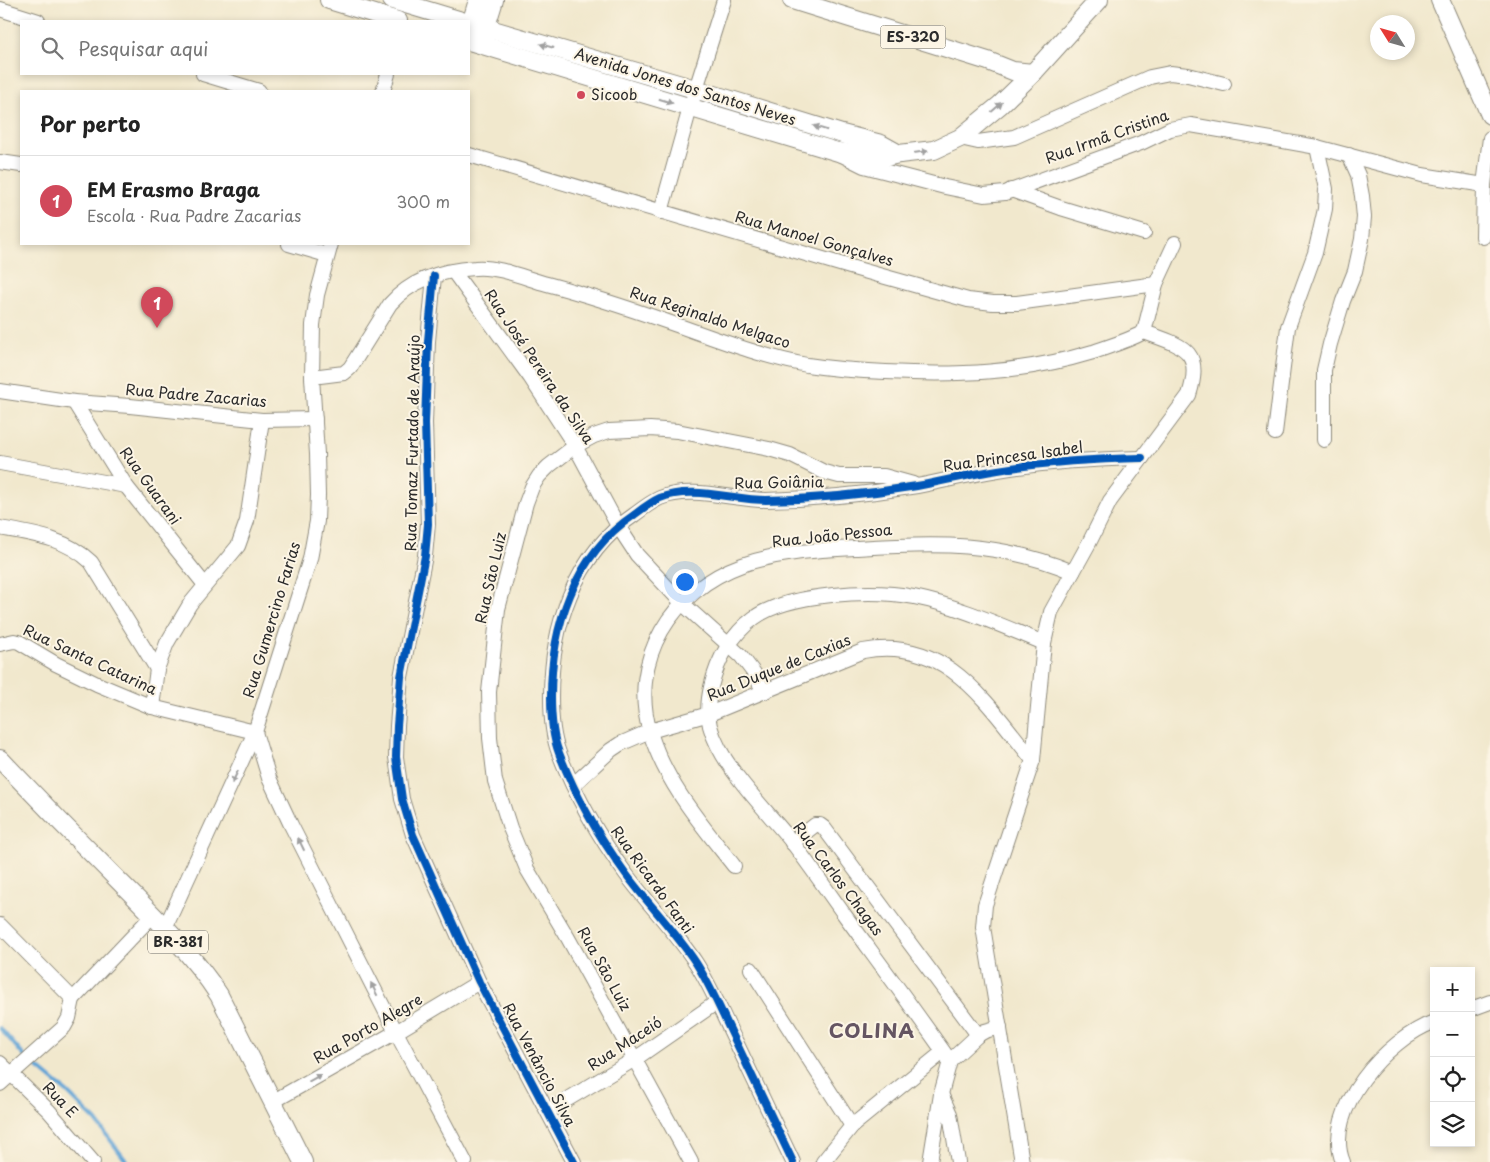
<!DOCTYPE html>
<html lang="pt">
<head>
<meta charset="utf-8">
<style>
  :root { --surface:#fff; --page:#f2f2f2; --text:#222; --muted:#767676; --line:#e0e0e0; --accent:#d1495b }
  body { margin:0; font-family:"Playpen Sans",sans-serif; background:var(--page); color:var(--text) }
  .controls { position:absolute; right:15px; bottom:15px; display:grid; overflow:hidden; border-radius:0px; box-shadow:0 2px 8px #0003 }
  .controls button { width:45px; height:45px; display:grid; place-items:center; padding:0; border:0; border-bottom:1px solid var(--line); background:var(--surface); color:var(--text); font:25px sans-serif }
  .compass { position:absolute; left:1370px; top:15px; width:45px; height:45px; border-radius:50%; background:var(--surface); box-shadow:0 2px 8px #0003; rotate:307deg }
  .you { position:absolute; left:684px; top:581px; width:18px; height:18px; margin:-12px; border:4px solid #fff; border-radius:50%; background:#1a73e8; box-shadow:0 0 0 8px #1a73e833 }
  .badge { display:grid; place-items:center; width:32px; height:32px; border-radius:50%; background:var(--accent); color:#fff; font-size:16px; font-weight:700 }
  .pin { position:absolute; translate:-50% -41px; filter:drop-shadow(0 1px 2px #0008) }
  .pin::after { content:''; position:absolute; top:26px; width:18px; height:15px; background:inherit; clip-path:polygon(0 0,100% 0,50% 100%) }
  .list { margin:0; padding:0; list-style:none }
  h2 { display:flex; justify-content:space-between; align-items:center; height:65px; margin:0; padding:0 20px; font-size:21px }
  h2 small { font-size:16px; font-weight:400; color:var(--muted) }
  .list li { display:grid; grid-template-columns:32px 1fr auto; gap:15px; align-items:center; box-sizing:border-box; height:90px; padding:0 20px; border-top:1px solid var(--line) }
  .list b { display:block; font-size:19px; white-space:nowrap }
  .list p { margin:0; font-size:16px; white-space:nowrap; color:var(--muted) }
  .list em { font-size:16px; font-style:normal; color:var(--muted) }
  .icon { flex:none; width:28px; height:28px; fill:none; stroke:currentColor; stroke-width:2; stroke-linecap:round; stroke-linejoin:round }
  .map { position:relative; flex:none; width:1490px; height:1162px; overflow:hidden }
  .search { position:absolute; background:var(--surface); box-shadow:0 2px 8px #0003; left:20px; top:20px; width:450px; height:55px; display:flex; align-items:center; gap:12px; box-sizing:border-box; padding:0 18px; border-radius:0px; color:var(--muted); font-size:19px }
  .panel { position:absolute; background:var(--surface); box-shadow:0 2px 8px #0003; left:20px; top:90px; width:450px; height:155px; border-radius:0px }
  .map>svg:first-child { display:block }
</style>
</head>
<body>
<div class="map">
<svg width="1490" height="1162" viewBox="0 0 1490 1162">
  <rect width="100%" height="100%" fill="#fcf5e5"/>
  <filter id="ink" filterUnits="userSpaceOnUse"><feTurbulence type="fractalNoise" baseFrequency=".02" numOctaves="2"/><feDisplacementMap in="SourceGraphic" scale="10" xChannelSelector="R" yChannelSelector="G"/><feConvolveMatrix kernelMatrix="1 2 1 2 8 2 1 2 1" color-interpolation-filters="sRGB"/></filter>
  <filter id="wash" filterUnits="userSpaceOnUse"><feTurbulence type="fractalNoise" baseFrequency=".0096" numOctaves="4" result="noise"/><feDisplacementMap in="SourceGraphic" scale="20" xChannelSelector="R" yChannelSelector="G"/><feGaussianBlur stdDeviation="1.12" result="paint"/><feColorMatrix in="noise" values="0 0 0 0 0 0 0 0 0 0 0 0 0 0 0 0 0 1.4 0 .05"/><feComposite in="paint" operator="in"/></filter>
  <g filter="url(#wash)">
    <rect width="100%" height="100%" fill="#f1e8cd"/>
    <g fill="none" stroke-linecap="round" stroke-linejoin="round">
      <!-- stream -->
      <g stroke="#63a5d6" stroke-width="4">
        <polyline points="0,1028 25,1057"/>
        <polyline points="30,1061 67,1092 96,1121 127,1162"/>
      </g>
    </g>
  </g>
  <g filter="url(#ink)">
    <g fill="none" stroke-linecap="round" stroke-linejoin="round">
      <defs>
        <g id="minor">
          <polyline points="0,9 38,21"/>
          <polyline points="203,74 259,91"/>
          <polyline points="383,91 388,74"/>
          <polyline points="960,138 978,142 1014,137 1150,77 1170,73 1188,75 1224,84"/>
          <polyline points="840,154 864,166 945,187 984,195 1005,193 1141,143 1170,129 1191,125 1317,147 1422,175 1484,185"/>
          <polyline points="469,155 857,269 968,300 993,303 1017,303 1156,284"/>
          <polyline points="0,162 21,165"/>
          <polyline points="1011,190 1061,208 1144,233"/>
          <polyline points="661,212 690,108 724,0"/>
          <polyline points="1483,237 1484,185 1490,138"/>
          <polyline points="289,244 327,255"/>
          <polyline points="453,271 530,377 575,446 618,526 637,555 683,604 741,656 754,673 764,692"/>
          <polyline points="434,276 428,341 425,423 428,524 425,556 401,677 397,726 396,757 402,799 413,835 479,982 574,1162"/>
          <polyline points="1144,332 1156,284 1175,243"/>
          <path d="M312,377L344,373L350,368L390,304C411,280 443,270 475,268C498,266 525,278 547,284C588,295 628,308 668,322C714,338 759,356 807,365C833,369 860,371 886,372C957,376 1024,373 1093,352C1110,346 1128,341 1144,332"/>
          <polyline points="0,391 74,402 130,406 262,420 315,419"/>
          <polyline points="74,402 126,486 205,585"/>
          <polyline points="1275,433 1288,327 1315,253 1325,209 1326,189 1317,147"/>
          <polyline points="1324,440 1324,370 1330,344 1343,301 1355,271 1362,239 1364,217 1362,196 1358,175 1349,155"/>
          <polyline points="0,463 126,486"/>
          <path d="M0,528C33,534 66,538 91,562L157,669"/>
          <polyline points="0,644 14,641 19,642 56,664 97,684 152,707 255,732"/>
          <polyline points="152,707 157,669 167,643 190,604 238,546 247,521 262,420"/>
          <polyline points="255,732 269,778 291,825 396,1032 465,1162"/>
          <path d="M573,785L611,750L620,744L650,731L709,714L863,651C947,635 987,704 1033,760"/>
          <polyline points="792,843 815,825 820,825 824,828 978,1035"/>
          <path d="M734,866C701,824 666,784 650,732C628,660 672,590 742,565C778,552 819,550 857,548C936,543 998,541 1073,572"/>
          <polyline points="0,925 73,999 153,915"/>
          <polyline points="165,928 255,732 310,559 317,521 318,495 317,454 312,377 313,325 317,295 331,244"/>
          <polyline points="751,969 852,1126"/>
          <polyline points="1471,1009 1490,1002"/>
          <path d="M950,1061C916,1012 881,965 846,917C828,892 811,867 792,842C766,809 721,767 710,726C704,702 714,669 726,649C733,638 743,626 754,618C788,593 873,589 914,597C959,606 1002,626 1044,643"/>
          <polyline points="0,1063 49,1111 93,1162"/>
          <polyline points="0,1084 64,1027 69,1018 73,999"/>
          <polyline points="941,1094 950,1114 958,1162"/>
          <polyline points="272,1102 396,1032 479,982"/>
          <polyline points="548,1111 635,1059 717,1002"/>
          <polyline points="691,1162 568,938 527,869 510,828 495,781 490,738 489,692 498,609 526,503 532,487 539,476 549,466 575,446 594,436 609,431 650,429 677,431 769,449 790,455 824,472 839,476 884,476 913,484"/>
          <path d="M793,1162C774,1122 755,1082 736,1042C723,1016 712,988 696,963C675,931 648,904 626,874C599,837 575,795 559,753C552,735 551,716 551,697C551,628 574,555 634,515C642,509 651,502 660,498C691,485 733,500 766,500C817,499 868,494 917,486C944,481 971,474 998,470C1046,462 1094,459 1142,458"/>
          <polyline points="823,1162 852,1126 943,1052"/>
          <polyline points="930,1162 941,1094 950,1061 978,1035 985,1031 1000,1027"/>
          <path d="M1022,1162L983,927L985,905L1033,760L1044,643L1051,612L1089,543L1110,501L1189,395C1204,349 1182,346 1144,332"/>
          <path d="M1343,1162C1322,1111 1388,1038 1434,1022"/>
        </g>
        <g id="major">
          <polyline points="329,0 398,21"/>
          <polyline points="392,0 462,21"/>
          <polyline points="792,0 988,61 1013,71 1033,73"/>
          <polyline points="1440,0 1490,115"/>
          <polyline points="469,23 695,89 842,134 881,144 899,154"/>
          <polyline points="469,31 478,0"/>
          <polyline points="482,39 494,0"/>
          <polyline points="469,41 838,152 881,158 899,154 934,150 960,138 1000,105 1033,73 1099,0"/>
          <path d="M0,759C39,800 78,840 118,880C154,916 191,952 219,995L303,1162"/>
        </g>
      </defs>
      <!-- minor casing -->
      <use href="#minor" stroke="#8e8a7c" stroke-width="16"/>
      <!-- major casing -->
      <use href="#major" stroke="#8e8a7c" stroke-width="20"/>
      <!-- minor -->
      <use href="#minor" stroke="#fff" stroke-width="14"/>
      <!-- major -->
      <use href="#major" stroke="#fff" stroke-width="18"/>
      <defs>
        <g id="cycleway">
          <polyline points="434,276 428,341 425,423 428,524 425,556 401,677 397,726 396,757 402,799 413,835 479,982 574,1162"/>
          <path d="M793,1162C774,1122 755,1082 736,1042C723,1016 712,988 696,963C675,931 648,904 626,874C599,837 575,795 559,753C552,735 551,716 551,697C551,628 574,555 634,515C642,509 651,502 660,498C691,485 733,500 766,500C817,499 868,494 917,486C944,481 971,474 998,470C1046,462 1094,459 1142,458"/>
        </g>
      </defs>
      <!-- cycleway casing -->
      <use href="#cycleway" stroke="#fcf5e5" stroke-width="11"/>
      <!-- cycleway -->
      <use href="#cycleway" stroke="#0057b8" stroke-width="8"/>
    </g>
    <!-- one-way arrows -->
    <defs><path id="oneway-solid" d="M-6-.8H1V-3.2L6.5 0L1 3.2V.8H-6Z" transform="scale(1.25)"/></defs>
    <g fill="#a0a0a0">
      <use href="#oneway-solid" transform="translate(547 46) rotate(-164)"/>
      <use href="#oneway-solid" transform="translate(666 101) rotate(17)"/>
      <use href="#oneway-solid" transform="translate(997 107) rotate(-41)"/>
      <use href="#oneway-solid" transform="translate(820 128) rotate(-163)"/>
      <use href="#oneway-solid" transform="translate(921 152) rotate(-7)"/>
      <use href="#oneway-solid" transform="translate(235 777) rotate(115)"/>
      <use href="#oneway-solid" transform="translate(301 844) rotate(-116)"/>
      <use href="#oneway-solid" transform="translate(374 989) rotate(-117)"/>
      <use href="#oneway-solid" transform="translate(315 1078) rotate(-29)"/>
    </g>
  </g>
  <!-- markers -->
  <circle fill="#d1495b" stroke="#fcf5e5" stroke-width="2" cx="581" cy="95" r="5"/>
  <g text-anchor="middle" stroke-width="4" stroke-linejoin="round" paint-order="stroke">
    <!-- shield labels -->
    <g fill="#fcf5e5" stroke="#6a6863" stroke-width="1">
      <rect x="880.5" y="25.5" width="65" height="23" rx="4"/>
      <rect x="148" y="930.5" width="60" height="23" rx="4"/>
    </g>
    <g font-size="14" font-weight="bold" fill="#2b2b2b">
      <text x="913" y="42">ES-320</text>
      <text x="178" y="947">BR-381</text>
    </g>
    <!-- street labels -->
    <g font-size="15" fill="#2b2b2b" stroke="#fcf5e5">
      <text transform="translate(685 87) rotate(17)" y="5">Avenida Jones dos Santos Neves</text>
      <text transform="translate(1107 137) rotate(-20)" y="5">Rua Irmã Cristina</text>
      <text transform="translate(814 239) rotate(16)" y="5">Rua Manoel Gonçalves</text>
      <text transform="translate(710 318) rotate(18)" y="5">Rua Reginaldo Melgaco</text>
      <text transform="translate(539 367) rotate(56)" y="5">Rua José Pereira da Silva</text>
      <text transform="translate(196 396) rotate(5)" y="5">Rua Padre Zacarias</text>
      <text transform="translate(413 443) rotate(-89)" y="5">Rua Tomaz Furtado de Araújo</text>
      <text transform="translate(1013 457) rotate(-8)" y="5">Rua Princesa Isabel</text>
      <text transform="translate(779 483) rotate(-1)" y="5">Rua Goiânia</text>
      <text transform="translate(150 486) rotate(54)" y="5">Rua Guarani</text>
      <text transform="translate(832 536) rotate(-6)" y="5">Rua João Pessoa</text>
      <text transform="translate(491 578) rotate(-77)" y="5">Rua São Luiz</text>
      <text transform="translate(272 620) rotate(-73)" y="5">Rua Gumercino Farias</text>
      <text transform="translate(90 660) rotate(25)" y="5">Rua Santa Catarina</text>
      <text transform="translate(779 668) rotate(-22)" y="5">Rua Duque de Caxias</text>
      <text transform="translate(838 879) rotate(53)" y="5">Rua Carlos Chagas</text>
      <text transform="translate(652 880) rotate(54)" y="5">Rua Ricardo Fanti</text>
      <text transform="translate(604 969) rotate(61)" y="5">Rua São Luiz</text>
      <text transform="translate(368 1029) rotate(-30)" y="5">Rua Porto Alegre</text>
      <text transform="translate(625 1044) rotate(-33)" y="5">Rua Maceió</text>
      <text transform="translate(539 1065) rotate(62)" y="5">Rua Venâncio Silva</text>
      <text transform="translate(60 1100) rotate(46)" y="5">Rua E</text>
    </g>
    <!-- poi labels -->
    <g font-size="15" fill="#2b2b2b" stroke="#fcf5e5" text-anchor="start">
      <text x="591" y="100">Sicoob</text>
    </g>
    <!-- district labels -->
    <g font-size="20" font-weight="bold" letter-spacing="1" fill="#655562" stroke="#fcf5e5">
      <text x="872" y="1038">COLINA</text>
    </g>
  </g>
</svg>
<div class="controls">
<button>+</button>
<button>−</button>
<button><svg class="icon" aria-label="locate" viewBox="0 0 24 24"><circle cx="12" cy="12" r="6"/><path d="M12 2v4M12 18v4M2 12h4M18 12h4"/></svg></button>
<button><svg class="icon" aria-label="layers" viewBox="0 0 24 24"><path d="M12 4l9 5-9 5-9-5zM3 14l9 5 9-5"/></svg></button>
</div>
<svg class="compass" viewBox="-18 -18 36 36"><path d="M0-13l5 13h-10z" fill="#e53935"/><path d="M0 13l5-13h-10z" fill="#767676"/></svg>
<div class="you"></div>
<div class="pin badge" style="left:157px;top:328px">1</div>
<div class="search"><svg class="icon" aria-label="search" viewBox="0 0 24 24"><circle cx="10" cy="10" r="6"/><path d="M15 15l6 6"/></svg>Pesquisar aqui</div>
<section class="panel">
<h2>Por perto<small></small></h2>
<ul class="list">
<li><span class="badge">1</span><div><b>EM Erasmo Braga</b><p>Escola · Rua Padre Zacarias</p></div><em>300 m</em></li>
</ul>
</section>
</div>
</body>
</html>
